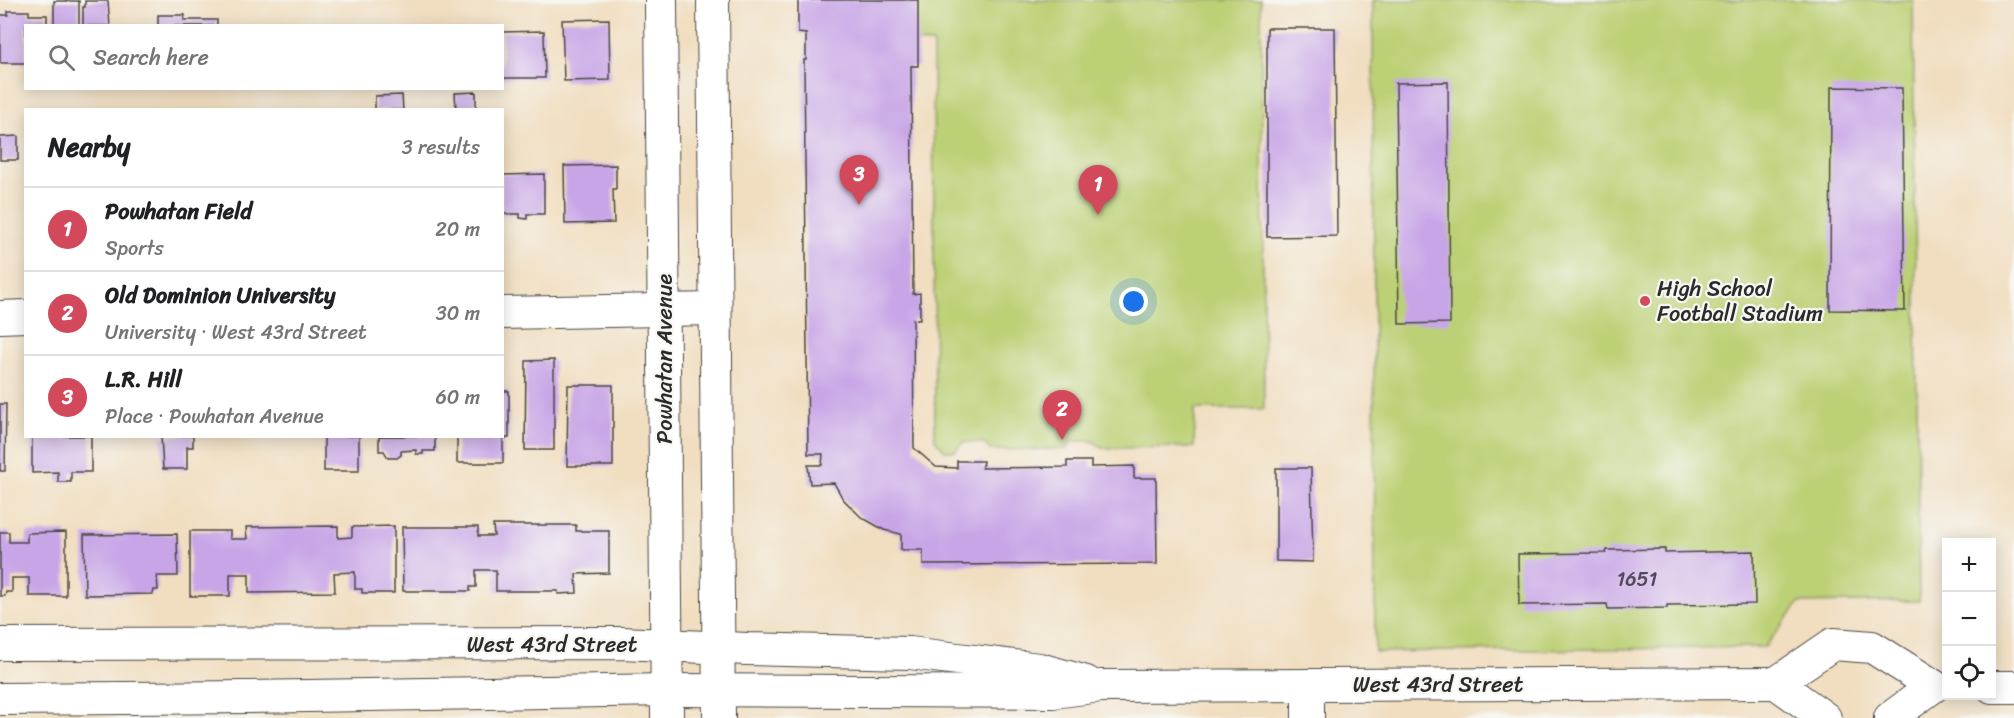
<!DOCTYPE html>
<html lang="en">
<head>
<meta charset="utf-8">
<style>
  :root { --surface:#fff; --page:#f2f2f2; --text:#202124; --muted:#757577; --line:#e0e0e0; --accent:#d1495b }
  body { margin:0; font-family:Sriracha,sans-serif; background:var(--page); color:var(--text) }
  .controls { position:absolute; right:18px; bottom:18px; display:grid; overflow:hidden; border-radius:0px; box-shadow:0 3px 15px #0003 }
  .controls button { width:54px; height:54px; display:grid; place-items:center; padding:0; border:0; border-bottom:2px solid var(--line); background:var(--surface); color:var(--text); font:30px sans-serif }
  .you { position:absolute; left:1134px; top:302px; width:21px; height:21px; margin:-15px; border:4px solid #fff; border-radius:50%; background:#1a73e8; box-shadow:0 0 0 9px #1a73e833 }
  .badge { display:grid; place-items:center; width:39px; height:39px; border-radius:50%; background:var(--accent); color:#fff; font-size:20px; font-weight:700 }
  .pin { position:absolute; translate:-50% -50px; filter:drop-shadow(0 2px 3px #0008) }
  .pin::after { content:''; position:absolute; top:32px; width:21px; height:18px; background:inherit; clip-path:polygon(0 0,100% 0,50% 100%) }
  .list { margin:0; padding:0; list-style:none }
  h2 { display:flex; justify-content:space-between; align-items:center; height:78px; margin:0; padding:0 24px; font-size:26px }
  h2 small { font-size:20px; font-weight:400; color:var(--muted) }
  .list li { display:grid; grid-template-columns:39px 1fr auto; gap:18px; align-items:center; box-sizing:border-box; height:84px; padding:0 24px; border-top:2px solid var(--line) }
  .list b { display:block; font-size:22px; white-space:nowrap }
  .list p { margin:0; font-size:20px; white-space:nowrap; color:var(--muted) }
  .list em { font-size:20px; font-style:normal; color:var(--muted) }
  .icon { flex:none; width:33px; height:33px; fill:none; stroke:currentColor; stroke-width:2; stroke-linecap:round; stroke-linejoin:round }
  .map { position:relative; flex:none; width:2014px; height:718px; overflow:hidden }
  .search { position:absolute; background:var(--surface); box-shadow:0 3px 15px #0003; left:24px; top:24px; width:480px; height:66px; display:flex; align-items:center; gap:15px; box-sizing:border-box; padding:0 21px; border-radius:0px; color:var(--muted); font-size:22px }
  .panel { position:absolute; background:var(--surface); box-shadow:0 3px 15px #0003; left:24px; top:108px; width:480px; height:330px; border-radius:0px }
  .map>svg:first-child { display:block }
</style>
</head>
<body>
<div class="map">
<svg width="2014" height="718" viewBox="0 0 2014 718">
  <rect width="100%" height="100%" fill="#f6f6f2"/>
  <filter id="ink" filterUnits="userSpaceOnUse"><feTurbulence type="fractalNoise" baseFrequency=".0167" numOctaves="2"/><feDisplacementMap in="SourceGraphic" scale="12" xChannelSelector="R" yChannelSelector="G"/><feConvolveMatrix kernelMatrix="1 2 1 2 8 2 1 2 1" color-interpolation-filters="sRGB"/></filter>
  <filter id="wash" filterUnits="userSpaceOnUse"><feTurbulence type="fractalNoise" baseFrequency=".008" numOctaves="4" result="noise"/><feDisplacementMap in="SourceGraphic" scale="24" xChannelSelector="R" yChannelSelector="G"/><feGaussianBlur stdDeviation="1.35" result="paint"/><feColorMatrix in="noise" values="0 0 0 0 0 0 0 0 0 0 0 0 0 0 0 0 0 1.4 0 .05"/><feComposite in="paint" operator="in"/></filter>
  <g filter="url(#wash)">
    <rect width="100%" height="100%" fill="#f1dec0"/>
    <!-- green -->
    <g fill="#bcd074" stroke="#747e50" stroke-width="1.5">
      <polygon points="906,0 1261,0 1264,409 1195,409 1194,447 1102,448 1093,441 1072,441 1067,449 990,450 984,443 963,442 955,451 946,451 935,440 933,43 906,42"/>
      <polygon points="1373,0 1913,0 1919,601 1799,603 1765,647 1375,652"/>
    </g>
    <g id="blocks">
      <!-- building -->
      <g fill="#c8a5e7">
        <polygon points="798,0 918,0 918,66 911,66 913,294 920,293 920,320 913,319 914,448 936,467 957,468 957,461 983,461 982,468 1067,467 1067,461 1091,461 1091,467 1134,466 1134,478 1156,478 1157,564 923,565 923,550 901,550 901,534 884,530 861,517 843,499 834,483 810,484 808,465 822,465 823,454 808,454 804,60 806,60 806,34 798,33"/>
        <rect x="54" y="1" width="25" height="25"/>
        <polygon points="85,1 108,1 110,26 83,26 83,7 85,7"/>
        <polygon points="8,11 29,11 29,15 47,15 47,26 26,26 26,63 0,63 0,15 8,15"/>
        <polygon points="158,15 185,15 184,20 217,20 217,26 158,26"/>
        <polygon points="609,19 610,80 564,81 562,20"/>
        <polygon points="1267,28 1335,28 1337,236 1267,237"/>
        <polygon points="544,31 545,78 502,78 502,32"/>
        <polygon points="1448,82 1450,323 1399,324 1396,83"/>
        <polygon points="1831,87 1902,88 1905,311 1830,310"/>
        <polygon points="476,92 476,110 456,110 455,93"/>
        <polygon points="402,95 403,110 375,110 375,96"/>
        <polygon points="18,136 18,160 0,160 0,137"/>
        <polygon points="616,165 616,189 613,189 614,223 565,224 564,166"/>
        <polygon points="544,174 544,214 527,214 527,219 520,218 520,214 502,214 502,175"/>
        <polygon points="554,360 554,450 525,450 526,361"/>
        <polygon points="568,385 613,385 613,466 567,466"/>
        <polygon points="502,391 509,391 509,438 503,438 503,463 457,463 457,436 502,436"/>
        <polygon points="0,404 6,404 5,471 0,471"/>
        <polygon points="32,436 91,436 91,472 71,472 71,482 58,482 58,472 32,473"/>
        <polygon points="161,436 193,436 193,447 187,447 187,469 163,469"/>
        <rect x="324" y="436" width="35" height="35"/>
        <polygon points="379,436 435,436 435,451 423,451 423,454 416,454 416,450 401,451 401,455 397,458 388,458 384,451 379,451"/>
        <polygon points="1276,468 1311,468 1313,562 1276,561"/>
        <polygon points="493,525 576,525 576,531 609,531 609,573 576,574 577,593 558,594 558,591 496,591 496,570 476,570 476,587 470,587 470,591 403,591 402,527 478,527 478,536 494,536"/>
        <polygon points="338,526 338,538 352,537 352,527 394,526 394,593 362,593 362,589 355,589 355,572 334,573 335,592 249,593 249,574 230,574 230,596 190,596 190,531 230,531 230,539 247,539 246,527"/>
        <polygon points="0,532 9,532 9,542 27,542 27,533 66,532 66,596 29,596 29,578 12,578 12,592 6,592 5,596 0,596"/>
        <polygon points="177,534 178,576 157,576 158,590 154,590 153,594 85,595 84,535"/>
        <polygon points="1665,549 1665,553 1754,551 1755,604 1667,605 1667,608 1608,609 1607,604 1519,605 1518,554 1606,553 1607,550"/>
      </g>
    </g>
  </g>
  <g filter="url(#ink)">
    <use href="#blocks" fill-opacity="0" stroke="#494641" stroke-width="1.5"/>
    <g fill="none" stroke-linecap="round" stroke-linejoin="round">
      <defs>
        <g id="minor">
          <polyline points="661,0 667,718"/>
          <polyline points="713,0 719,718"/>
          <polyline points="502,313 715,309"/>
          <polyline points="0,317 26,316"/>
          <polyline points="0,644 622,643 747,649 910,653 1039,669 1086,682"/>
          <polyline points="1308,685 1308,718"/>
          <polyline points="1992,687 2014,687"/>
          <polyline points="0,699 248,697 668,690 1053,692 1101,686 1776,683"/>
          <polyline points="1825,718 1776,683 1833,644 1872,647 1934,686 1890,718"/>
        </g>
      </defs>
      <!-- minor casing -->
      <use href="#minor" stroke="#494641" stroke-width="34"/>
      <!-- minor -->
      <use href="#minor" stroke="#fff" stroke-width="32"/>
    </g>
  </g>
  <!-- markers -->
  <circle fill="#d1495b" stroke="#f6f6f2" stroke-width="2" cx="1645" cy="301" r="6"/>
  <g text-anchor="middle" stroke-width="4.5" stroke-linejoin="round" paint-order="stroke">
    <!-- number labels -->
    <g font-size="20" fill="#524a5a">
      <text x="1637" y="586">1651</text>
    </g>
    <!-- poi labels -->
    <g font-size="22" fill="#2b2b2b" stroke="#f6f6f2" text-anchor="start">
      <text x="1657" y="296">High School<tspan x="1657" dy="25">Football Stadium</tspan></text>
    </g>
    <!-- street labels -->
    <g font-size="22" fill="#2b2b2b" stroke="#f6f6f2">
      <text transform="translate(664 359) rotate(-90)" y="8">Powhatan Avenue</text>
      <text x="552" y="652">West 43rd Street</text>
      <text x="1438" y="692">West 43rd Street</text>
    </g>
  </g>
</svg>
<div class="controls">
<button>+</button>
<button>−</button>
<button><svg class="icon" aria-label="locate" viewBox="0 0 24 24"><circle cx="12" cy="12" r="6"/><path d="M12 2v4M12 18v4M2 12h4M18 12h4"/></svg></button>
</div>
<div class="you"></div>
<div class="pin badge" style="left:1098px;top:215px">1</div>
<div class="pin badge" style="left:1062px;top:440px">2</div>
<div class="pin badge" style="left:859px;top:205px">3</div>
<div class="search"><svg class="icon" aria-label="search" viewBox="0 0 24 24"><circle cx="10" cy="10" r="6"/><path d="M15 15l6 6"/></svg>Search here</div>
<section class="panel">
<h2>Nearby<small>3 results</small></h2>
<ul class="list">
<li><span class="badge">1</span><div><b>Powhatan Field</b><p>Sports</p></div><em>20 m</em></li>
<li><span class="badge">2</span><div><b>Old Dominion University</b><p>University · West 43rd Street</p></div><em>30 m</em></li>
<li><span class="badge">3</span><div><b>L.R. Hill</b><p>Place · Powhatan Avenue</p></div><em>60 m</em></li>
</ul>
</section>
</div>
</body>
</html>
